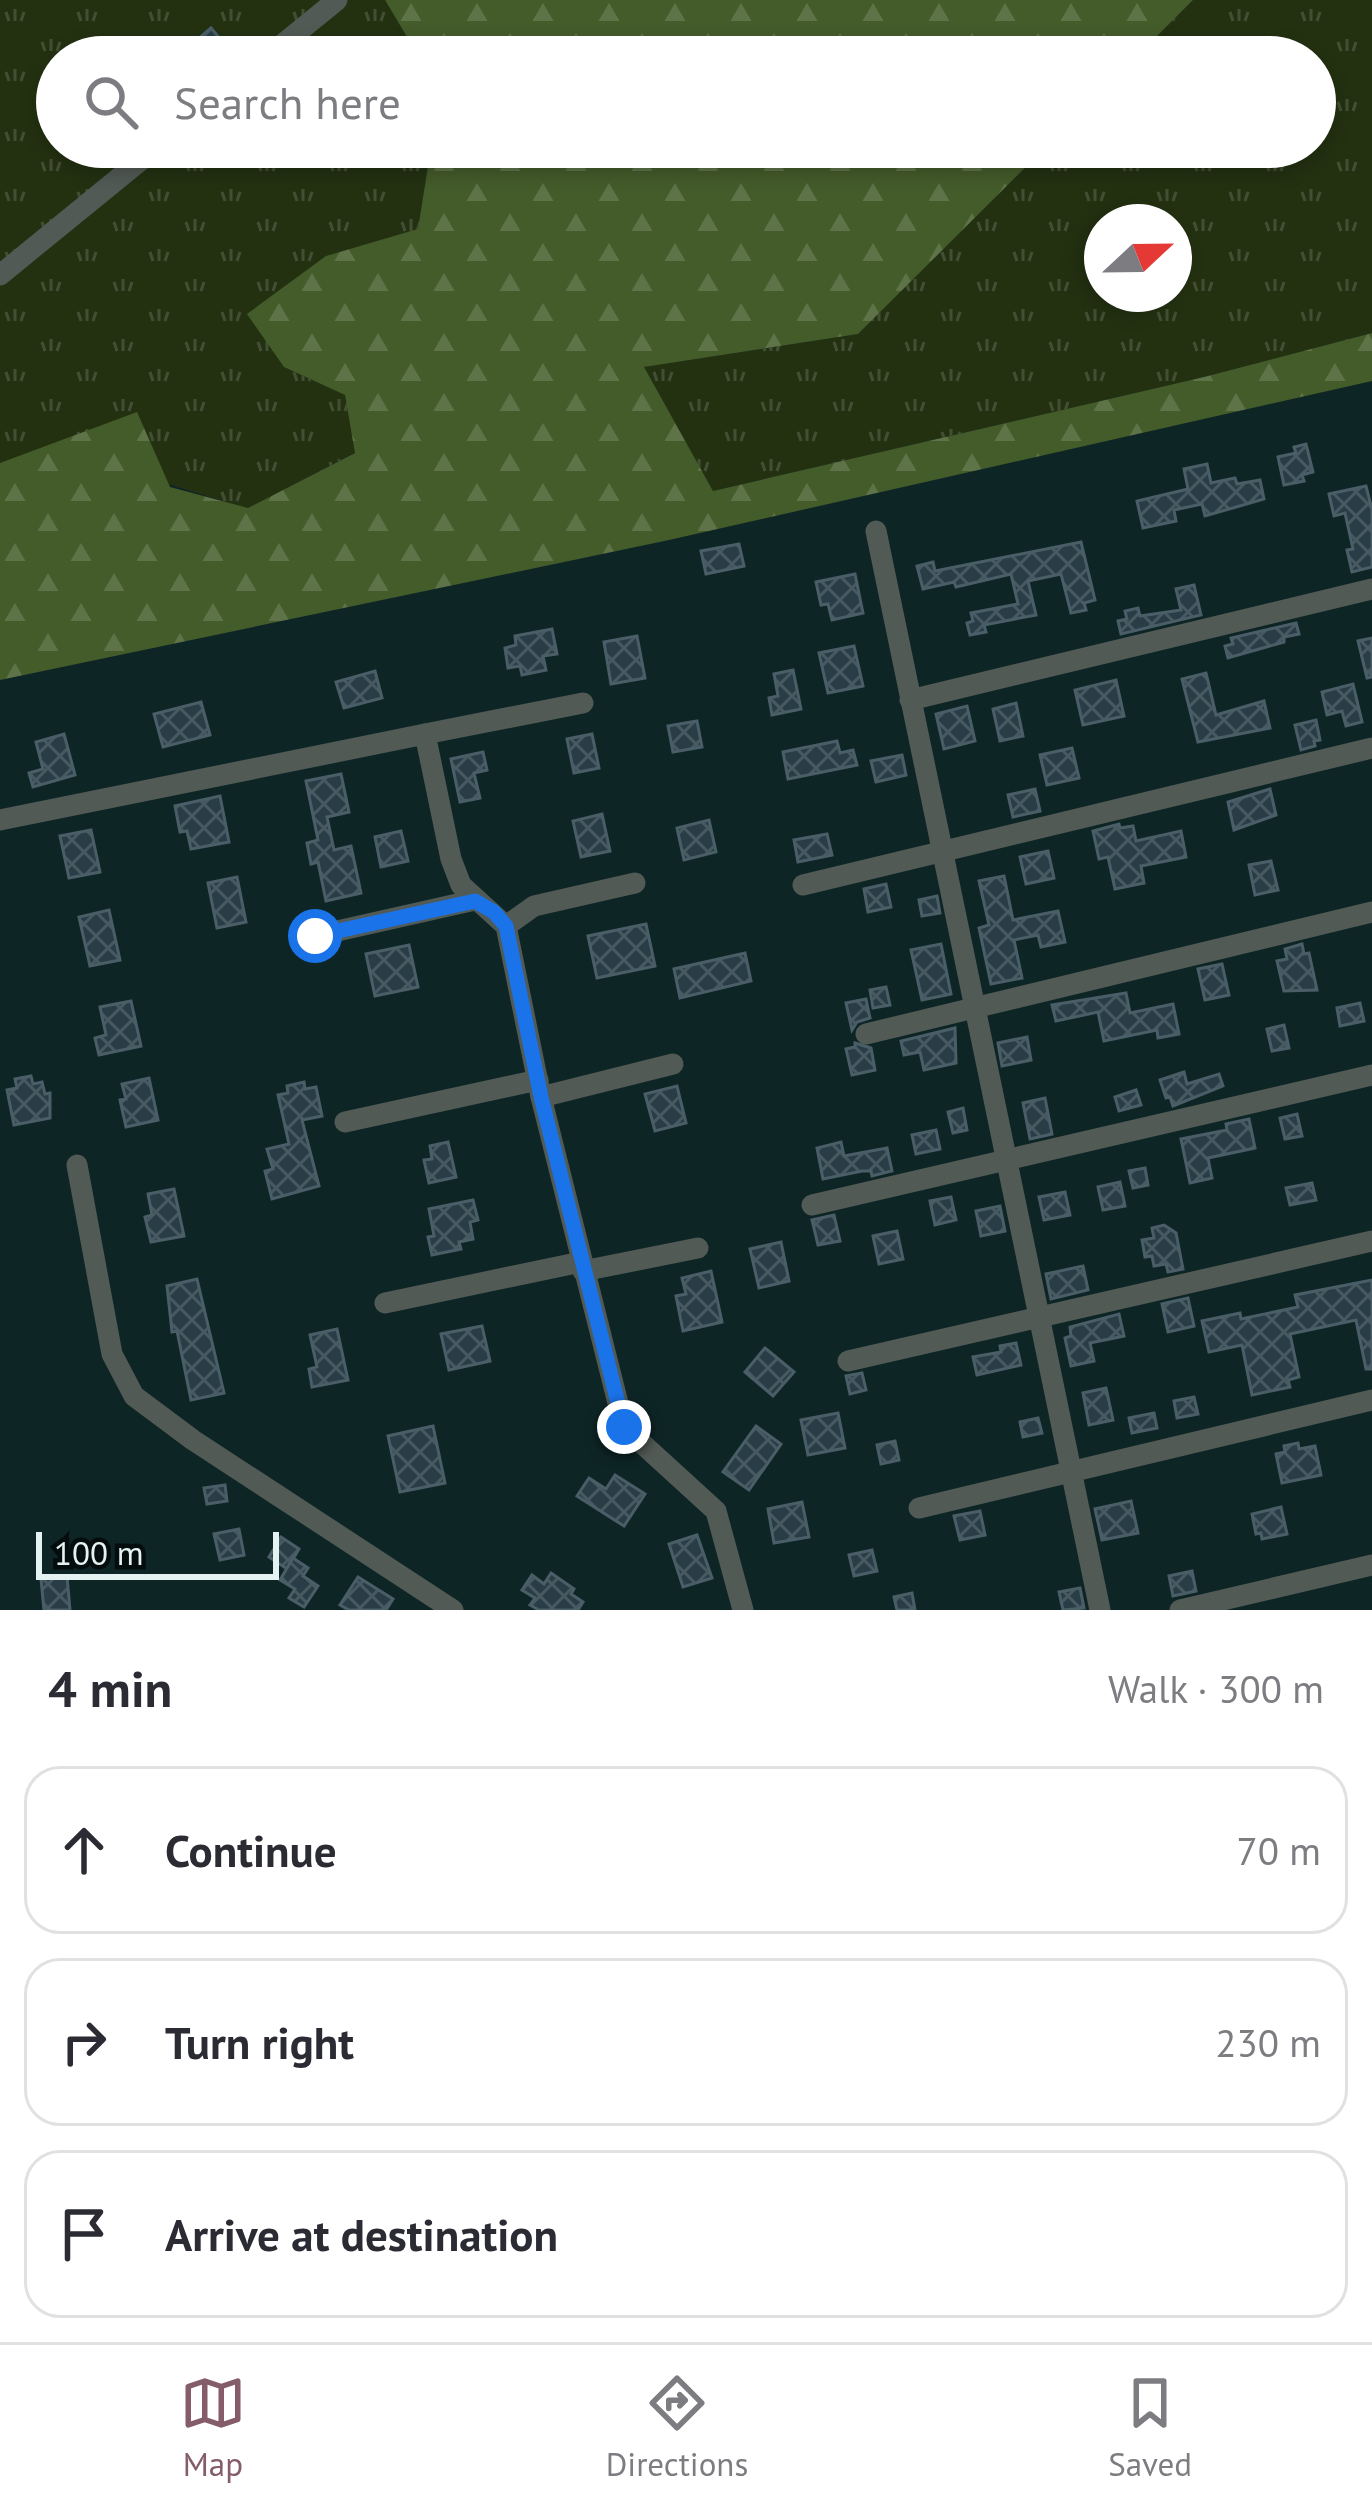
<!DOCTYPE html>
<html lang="en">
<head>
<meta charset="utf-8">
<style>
  :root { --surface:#fff; --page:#f2f2f3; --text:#2b2b33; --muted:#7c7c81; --line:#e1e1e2; --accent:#855d6a }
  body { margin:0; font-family:"PT Sans",sans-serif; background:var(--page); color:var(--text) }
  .compass { position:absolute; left:1084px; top:204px; width:108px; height:108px; border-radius:50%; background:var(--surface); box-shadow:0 6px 18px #0003; rotate:68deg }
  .scale { position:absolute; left:36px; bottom:30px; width:243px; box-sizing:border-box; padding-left:12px; border:6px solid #e4f2f2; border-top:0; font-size:33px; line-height:42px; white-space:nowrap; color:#e4f2f2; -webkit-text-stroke:9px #040c0d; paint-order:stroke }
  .stop { position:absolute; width:36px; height:36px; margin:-27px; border:9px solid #1a73e8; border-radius:50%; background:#fff }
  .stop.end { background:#1a73e8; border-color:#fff; box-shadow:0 3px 12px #0008 }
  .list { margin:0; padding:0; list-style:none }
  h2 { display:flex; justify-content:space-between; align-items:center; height:156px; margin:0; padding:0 48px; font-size:51px }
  h2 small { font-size:39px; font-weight:400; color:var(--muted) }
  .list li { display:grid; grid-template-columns:78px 1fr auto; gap:36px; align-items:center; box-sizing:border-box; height:168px; margin:0 24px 24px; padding:0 24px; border:3px solid var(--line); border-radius:36px }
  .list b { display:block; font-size:45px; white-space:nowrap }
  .list em { font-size:39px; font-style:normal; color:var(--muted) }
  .icon { flex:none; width:66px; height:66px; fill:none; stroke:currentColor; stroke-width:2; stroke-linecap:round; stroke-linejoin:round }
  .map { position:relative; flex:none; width:1372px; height:1610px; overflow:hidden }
  .search { position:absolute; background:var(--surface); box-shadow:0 6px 18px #0003; left:36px; right:36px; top:36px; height:132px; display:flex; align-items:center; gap:30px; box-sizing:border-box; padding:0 42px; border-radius:66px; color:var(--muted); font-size:45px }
  .sheet { height:732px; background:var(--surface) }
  nav { display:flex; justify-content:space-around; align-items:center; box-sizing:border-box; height:168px; border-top:3px solid var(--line); background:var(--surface); font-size:33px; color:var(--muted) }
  nav a { display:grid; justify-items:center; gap:6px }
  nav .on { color:var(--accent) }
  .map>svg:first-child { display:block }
</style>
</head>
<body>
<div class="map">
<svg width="1372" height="1610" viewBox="0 0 1372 1610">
  <defs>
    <pattern id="grass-tufts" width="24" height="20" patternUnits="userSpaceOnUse" patternTransform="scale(3)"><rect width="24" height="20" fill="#233111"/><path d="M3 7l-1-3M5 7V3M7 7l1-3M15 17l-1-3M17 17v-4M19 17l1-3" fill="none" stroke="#434f34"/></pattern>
    <pattern id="forest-firs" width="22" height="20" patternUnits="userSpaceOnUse" patternTransform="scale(3)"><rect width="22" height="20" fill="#445b2a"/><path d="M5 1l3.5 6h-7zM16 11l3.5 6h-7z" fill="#5f7349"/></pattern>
    <pattern id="building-cross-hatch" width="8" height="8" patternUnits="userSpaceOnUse" patternTransform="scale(3)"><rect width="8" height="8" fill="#293d46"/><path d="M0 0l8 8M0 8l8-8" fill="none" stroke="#485a61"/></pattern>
  </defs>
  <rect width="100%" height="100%" fill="#0e2526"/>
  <!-- grass -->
  <g fill="url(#grass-tufts)" fill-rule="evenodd">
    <polygon points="0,0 385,0 419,57 57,57 57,147 431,147 418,230 326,256 284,367 345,395 356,452 248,509 50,447 0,463"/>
    <path d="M1193,0H1372V333L1204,377L713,491L643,367L858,334L1046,147H1315V57H1136ZM1102,222H1174V294H1102Z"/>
  </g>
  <!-- forest -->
  <g fill="url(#forest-firs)">
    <polygon points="385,0 1193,0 1136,57 419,57"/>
    <polygon points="431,147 1046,147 858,334 644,367 713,491 1204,377 1372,333 1372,381 669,540 0,680 0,463 137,412 170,487 248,508 355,453 345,395 284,367 247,314 326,256 418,229"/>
  </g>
  <!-- building -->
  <g fill="url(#building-cross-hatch)" stroke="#4a5e68" stroke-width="3">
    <polygon points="211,28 235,57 177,57"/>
    <polygon points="1306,444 1313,472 1302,475 1304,481 1284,485 1278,457 1296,453 1294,447"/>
    <polygon points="1207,464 1211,483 1235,478 1237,484 1260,480 1264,499 1205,516 1202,504 1174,510 1176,521 1143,528 1137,501 1188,489 1184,469"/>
    <polygon points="1366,486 1372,510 1372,567 1352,572 1347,550 1353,549 1345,513 1334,516 1329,494"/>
    <polygon points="1081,542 1095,600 1084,603 1086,610 1071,613 1061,574 1028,581 1036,615 984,625 986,632 970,635 967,623 973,621 971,613 1018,604 1011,574 956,587 954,582 923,589 917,566 933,562 935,571"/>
    <polygon points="739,544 744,566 706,574 701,551"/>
    <polygon points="855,574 863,613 832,620 828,604 821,605 816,582"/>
    <polygon points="1194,585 1201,615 1121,634 1118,621 1127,619 1125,611 1138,608 1140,616 1181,610 1176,589"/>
    <polygon points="1296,623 1299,634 1284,637 1284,642 1228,658 1225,646 1233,644 1231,638"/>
    <polygon points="552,629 557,654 543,656 546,670 522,675 520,666 508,668 505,648 516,645 515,636"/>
    <polygon points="637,636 645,678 611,684 604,642"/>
    <polygon points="1372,638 1372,677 1367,678 1358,641"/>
    <polygon points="854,646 863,686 828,693 819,653"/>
    <polygon points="793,670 801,709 772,715 769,698 778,696 774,674"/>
    <polygon points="375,671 382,698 344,708 336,682"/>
    <polygon points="1206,673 1216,715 1264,701 1270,728 1198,742 1182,679"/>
    <polygon points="1116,680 1124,716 1083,725 1075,690"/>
    <polygon points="1353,684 1362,722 1346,726 1342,711 1327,715 1322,692"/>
    <polygon points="201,702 210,735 163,747 154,714"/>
    <polygon points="1016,703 1023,736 1000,741 993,709"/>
    <polygon points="967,706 975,741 944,749 936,714"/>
    <polygon points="1316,720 1320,740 1314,741 1315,746 1301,750 1295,725"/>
    <polygon points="697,721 702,747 673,752 668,726"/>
    <polygon points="64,734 75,775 33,787 29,773 43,769 36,742"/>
    <polygon points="592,734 599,768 574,773 567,739"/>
    <polygon points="837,741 840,753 853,750 857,765 788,779 783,752"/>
    <polygon points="1072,748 1079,778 1047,785 1040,755"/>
    <polygon points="483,752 487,770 474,773 480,798 460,802 451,759"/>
    <polygon points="902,755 906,775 876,782 871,761"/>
    <polygon points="341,774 349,812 327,817 334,850 351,846 361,893 326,901 318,862 311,864 307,843 318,840 306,781"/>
    <polygon points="1035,789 1040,811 1013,817 1008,795"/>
    <polygon points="1270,789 1276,815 1234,830 1228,802"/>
    <polygon points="220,796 229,842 191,849 187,831 180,832 175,806"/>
    <polygon points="602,814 610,851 581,857 573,821"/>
    <polygon points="709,820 716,852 684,860 677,828"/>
    <polygon points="1119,824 1120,828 1133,826 1136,841 1181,831 1186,857 1141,866 1144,883 1115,889 1108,857 1099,859 1093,831"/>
    <polygon points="91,830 100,872 69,878 60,836"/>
    <polygon points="401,831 408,861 381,867 375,837"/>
    <polygon points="827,834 832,855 798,862 794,840"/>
    <polygon points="1048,851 1054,878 1026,884 1020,857"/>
    <polygon points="1271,861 1278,890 1255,895 1249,865"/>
    <polygon points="1004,876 1013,920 1058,911 1065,942 1041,947 1038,935 1014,940 1022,978 991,984 979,928 989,925 979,881"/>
    <polygon points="237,877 246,922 217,928 208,883"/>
    <polygon points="886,884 891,907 868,912 864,889"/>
    <polygon points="937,896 940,913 922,916 919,900"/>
    <polygon points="109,910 120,960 90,966 79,917"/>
    <polygon points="646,924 655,966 597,978 588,936"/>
    <polygon points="941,944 951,994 922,1000 911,950"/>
    <polygon points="1302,944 1304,954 1309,953 1317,990 1284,991 1277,961 1287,959 1285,949"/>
    <polygon points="409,945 418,987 375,996 366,954"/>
    <polygon points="745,953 751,981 680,998 674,969"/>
    <polygon points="1222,964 1229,995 1205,1000 1198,969"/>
    <polygon points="886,987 890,1005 873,1008 870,990"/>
    <polygon points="1126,993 1130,1013 1173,1004 1179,1034 1158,1038 1157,1030 1104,1041 1098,1012 1056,1021 1052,1005"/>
    <polygon points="866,999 870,1018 857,1022 852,1030 846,1003"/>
    <polygon points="131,1001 141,1046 99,1055 95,1038 106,1035 100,1007"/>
    <polygon points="1360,1003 1364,1021 1340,1026 1337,1008"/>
    <polygon points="1284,1025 1289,1048 1272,1051 1267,1029"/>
    <polygon points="955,1028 956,1063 924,1070 920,1052 904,1055 901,1041"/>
    <polygon points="1027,1037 1031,1060 1002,1066 998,1043"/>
    <polygon points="855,1043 871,1048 875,1070 852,1075 846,1049 855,1047"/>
    <polygon points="1184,1072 1187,1084 1219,1074 1223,1086 1173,1106 1170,1097 1166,1098 1160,1080"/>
    <polygon points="31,1076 33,1084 42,1082 45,1094 50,1093 50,1118 14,1125 7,1090 17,1088 15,1079"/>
    <polygon points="149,1078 158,1120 126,1127 120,1100 126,1099 122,1084"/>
    <polygon points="304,1082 305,1089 316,1087 322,1116 302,1120 319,1186 272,1199 265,1171 273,1169 267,1149 289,1144 278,1095 288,1093 287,1086"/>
    <polygon points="677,1086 686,1123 655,1131 645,1094"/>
    <polygon points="1136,1090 1141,1105 1119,1111 1115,1097"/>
    <polygon points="1045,1098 1052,1134 1030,1139 1023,1103"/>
    <polygon points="963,1108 967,1130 953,1133 948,1112"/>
    <polygon points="1297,1114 1302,1136 1285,1139 1280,1118"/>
    <polygon points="1249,1119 1255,1148 1208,1158 1212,1178 1190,1183 1181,1139 1227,1130 1226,1124"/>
    <polygon points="936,1130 940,1149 916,1154 912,1135"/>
    <polygon points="448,1142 456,1177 429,1183 424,1160 432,1159 430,1146"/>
    <polygon points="841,1142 844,1156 887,1148 892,1171 872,1176 871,1171 862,1171 823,1179 817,1148"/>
    <polygon points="1145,1168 1148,1185 1133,1188 1129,1171"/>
    <polygon points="1120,1182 1125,1206 1103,1210 1098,1187"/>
    <polygon points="1312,1183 1316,1200 1290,1205 1286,1188"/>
    <polygon points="174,1189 184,1236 151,1242 145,1217 152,1215 148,1194"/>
    <polygon points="1065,1192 1070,1215 1044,1220 1039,1197"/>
    <polygon points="951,1197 956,1220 935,1225 930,1201"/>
    <polygon points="473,1200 478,1220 470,1222 473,1239 459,1242 461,1249 432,1255 428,1237 434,1236 429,1209"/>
    <polygon points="1000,1206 1005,1231 981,1236 976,1211"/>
    <polygon points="834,1215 840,1241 818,1245 812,1220"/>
    <polygon points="1164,1225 1176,1233 1183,1269 1168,1272 1166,1264 1154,1266 1152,1256 1145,1257 1142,1240 1154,1238 1152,1228"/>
    <polygon points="897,1231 903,1259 879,1264 873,1236"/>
    <polygon points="781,1242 789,1281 759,1288 750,1249"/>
    <polygon points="1083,1266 1088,1290 1051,1299 1046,1274"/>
    <polygon points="711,1271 722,1322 683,1331 676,1296 686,1294 682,1278"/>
    <polygon points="197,1279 224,1393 191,1400 177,1331 172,1332 167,1286"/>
    <polygon points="1372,1280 1372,1369 1366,1369 1356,1320 1290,1334 1299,1377 1288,1380 1290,1387 1252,1395 1242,1345 1209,1352 1202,1321 1240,1313 1241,1319 1298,1307 1295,1295"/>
    <polygon points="1188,1298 1194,1326 1168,1332 1162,1304"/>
    <polygon points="1119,1314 1124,1336 1090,1343 1094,1361 1071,1366 1065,1338 1071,1336 1070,1327"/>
    <polygon points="482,1326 490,1361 449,1370 441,1334"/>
    <polygon points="337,1329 348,1380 312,1387 309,1369 317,1367 310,1335"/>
    <polygon points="1016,1343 1021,1365 977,1375 973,1357 1001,1352 1000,1346"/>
    <polygon points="765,1348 794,1372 773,1396 745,1372"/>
    <polygon points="862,1373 866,1390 850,1394 846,1376"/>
    <polygon points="1106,1388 1113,1420 1089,1425 1083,1393"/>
    <polygon points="1194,1397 1198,1414 1177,1418 1174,1401"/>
    <polygon points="838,1413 845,1448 808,1455 801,1420"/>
    <polygon points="1154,1413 1157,1428 1132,1433 1129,1418"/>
    <polygon points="1038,1418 1042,1433 1023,1437 1020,1422"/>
    <polygon points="433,1426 445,1483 400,1492 388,1436"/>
    <polygon points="756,1426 781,1444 749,1490 723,1472"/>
    <polygon points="895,1441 899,1460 881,1464 877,1445"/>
    <polygon points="1298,1443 1299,1449 1315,1446 1321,1475 1282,1483 1276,1454 1285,1452 1284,1446"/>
    <polygon points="615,1475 645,1494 624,1526 577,1496 589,1478 606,1489"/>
    <polygon points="225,1485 227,1501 207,1504 204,1488"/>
    <polygon points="1131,1501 1138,1533 1102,1540 1095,1509"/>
    <polygon points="802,1502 809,1537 774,1543 768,1509"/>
    <polygon points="1281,1507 1287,1534 1262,1539 1261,1533 1256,1534 1252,1514"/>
    <polygon points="980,1511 985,1535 960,1540 954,1516"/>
    <polygon points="239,1529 244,1555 220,1560 214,1534"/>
    <polygon points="697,1535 712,1578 683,1587 669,1544"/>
    <polygon points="281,1537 299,1549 287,1569 269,1557"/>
    <polygon points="872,1550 877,1571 854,1576 849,1555"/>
    <polygon points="293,1558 308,1568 303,1576 318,1586 304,1607 289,1598 295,1589 280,1580"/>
    <polygon points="1192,1571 1196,1591 1173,1596 1169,1576"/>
    <polygon points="551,1573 574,1589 571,1594 583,1602 578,1610 539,1610 530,1605 535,1598 522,1590 532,1575 544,1584"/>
    <polygon points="67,1576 70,1610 44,1610 41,1579"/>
    <polygon points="358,1577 393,1599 386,1610 349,1610 340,1605"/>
    <polygon points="1080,1588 1084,1608 1063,1610 1059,1592"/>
    <polygon points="912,1593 915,1610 897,1610 894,1597"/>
  </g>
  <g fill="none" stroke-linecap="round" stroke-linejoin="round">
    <!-- minor -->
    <g stroke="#515a55" stroke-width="21">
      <polyline points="267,57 337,0"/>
      <polyline points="0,275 157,147"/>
      <polyline points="876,531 1100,1610"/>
      <polyline points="910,700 1372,589"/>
      <polyline points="425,734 583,703"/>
      <polyline points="0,820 425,734 451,859 461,885 506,926 541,1097 624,1427 716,1511 743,1610"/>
      <polyline points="803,885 1372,748"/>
      <polyline points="506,926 534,906 635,883"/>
      <polyline points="315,936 475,900"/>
      <polyline points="866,1034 1372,912"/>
      <polyline points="541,1097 673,1064"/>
      <polyline points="345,1122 538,1080"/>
      <polyline points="77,1165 112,1354 134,1396 193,1440 453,1610"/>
      <polyline points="812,1205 1372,1075"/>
      <polyline points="583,1271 698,1248"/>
      <polyline points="385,1303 581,1262"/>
      <polyline points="848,1361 1372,1241"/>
      <polyline points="919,1508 1372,1400"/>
      <polyline points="1180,1610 1372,1565"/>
    </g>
  </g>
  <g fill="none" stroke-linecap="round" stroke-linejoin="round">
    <!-- route -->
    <polyline stroke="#1a73e8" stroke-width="15" points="315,936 475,901 494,912 506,926 541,1097 624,1427"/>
  </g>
</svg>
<svg class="compass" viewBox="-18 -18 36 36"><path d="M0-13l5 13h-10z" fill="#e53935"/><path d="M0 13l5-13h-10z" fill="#7c7c81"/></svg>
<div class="scale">100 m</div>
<div class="stop" style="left:315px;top:936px"></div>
<div class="stop end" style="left:624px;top:1427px"></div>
<div class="search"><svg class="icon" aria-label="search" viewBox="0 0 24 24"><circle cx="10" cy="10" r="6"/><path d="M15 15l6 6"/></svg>Search here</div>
</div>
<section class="sheet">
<h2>4 min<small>Walk · 300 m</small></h2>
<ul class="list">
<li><svg class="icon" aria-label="ahead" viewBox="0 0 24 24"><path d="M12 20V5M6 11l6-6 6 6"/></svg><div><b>Continue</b></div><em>70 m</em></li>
<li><svg class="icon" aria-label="right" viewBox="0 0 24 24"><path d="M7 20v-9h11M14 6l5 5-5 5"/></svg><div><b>Turn right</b></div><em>230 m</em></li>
<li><svg class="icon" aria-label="arrive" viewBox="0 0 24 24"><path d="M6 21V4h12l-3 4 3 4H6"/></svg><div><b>Arrive at destination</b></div></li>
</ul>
</section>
<nav>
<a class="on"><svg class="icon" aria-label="map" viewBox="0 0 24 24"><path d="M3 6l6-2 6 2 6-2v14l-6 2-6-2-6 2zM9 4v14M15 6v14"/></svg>Map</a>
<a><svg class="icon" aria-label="directions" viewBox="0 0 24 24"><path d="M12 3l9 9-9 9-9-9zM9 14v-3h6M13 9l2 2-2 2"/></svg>Directions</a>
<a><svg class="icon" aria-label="saved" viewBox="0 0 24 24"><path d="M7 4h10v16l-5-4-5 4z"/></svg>Saved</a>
</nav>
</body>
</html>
